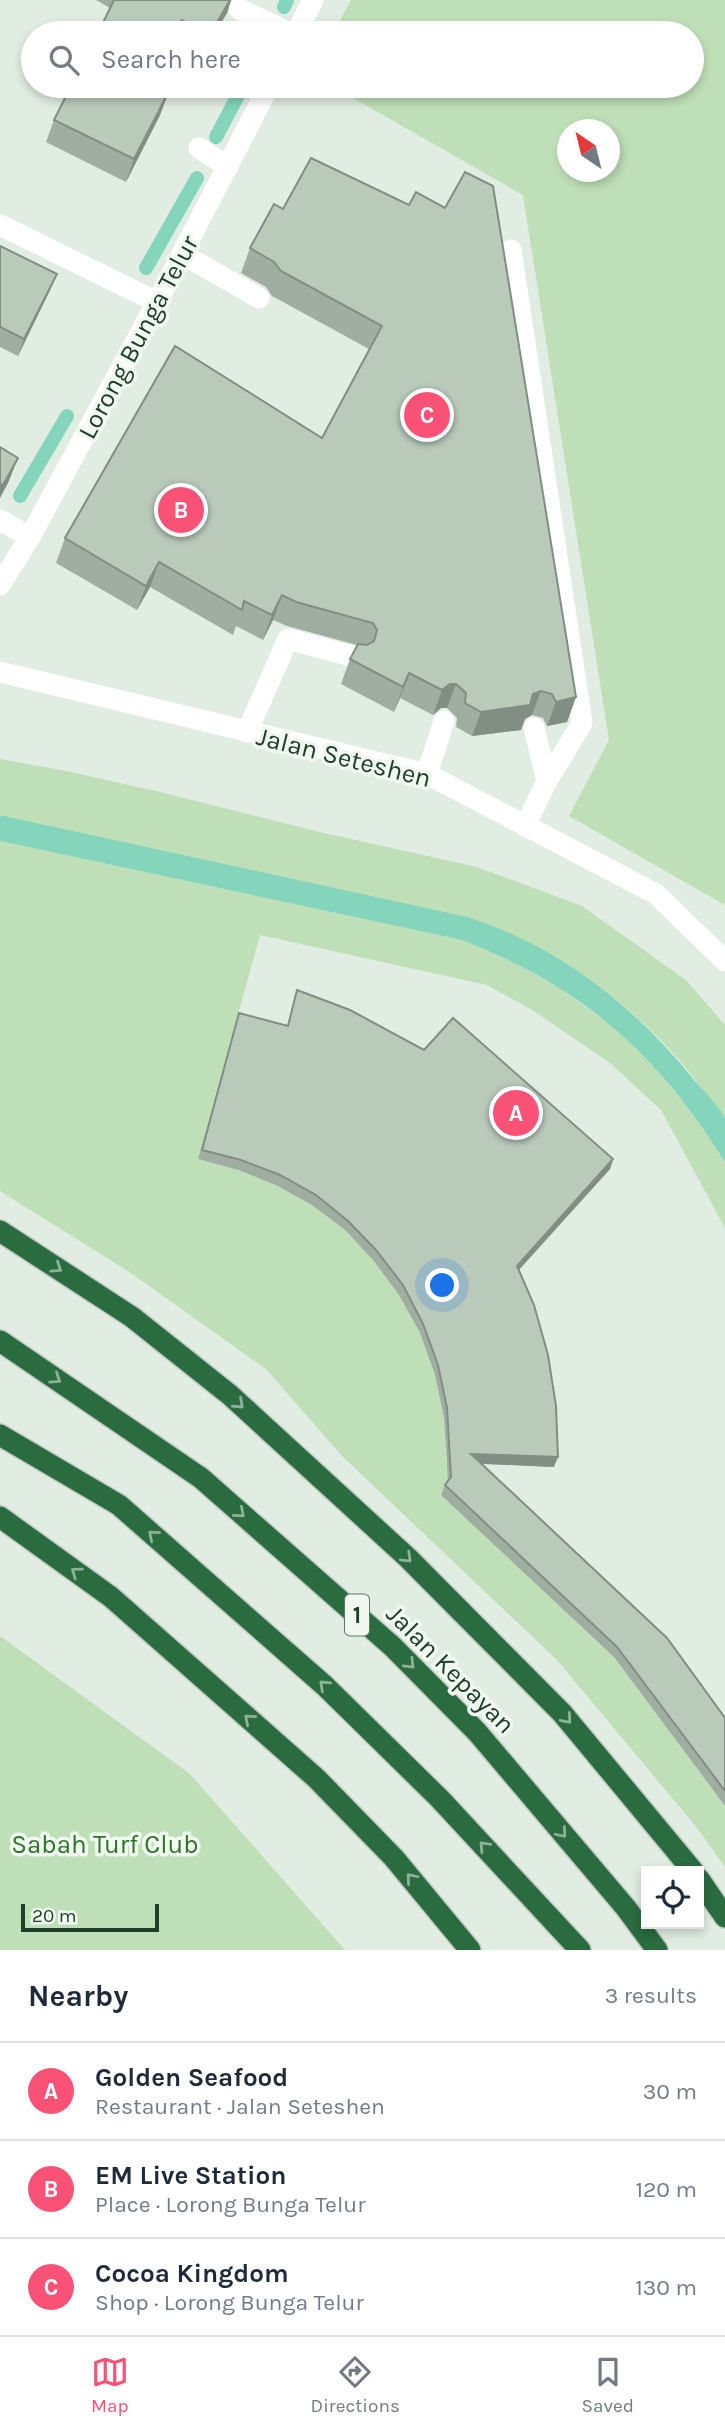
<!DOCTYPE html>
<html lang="en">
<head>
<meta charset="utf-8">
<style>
  :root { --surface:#fff; --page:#f6f6f7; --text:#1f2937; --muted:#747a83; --line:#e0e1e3; --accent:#f95276 }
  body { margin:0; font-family:Karla,sans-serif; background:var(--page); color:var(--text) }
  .controls { position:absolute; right:21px; bottom:21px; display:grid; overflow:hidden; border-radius:0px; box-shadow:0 4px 10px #0003 }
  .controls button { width:63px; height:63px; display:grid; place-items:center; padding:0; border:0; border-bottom:2px solid var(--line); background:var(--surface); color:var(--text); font:35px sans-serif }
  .compass { position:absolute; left:557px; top:119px; width:63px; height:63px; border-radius:50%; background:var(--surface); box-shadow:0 4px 10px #0003; rotate:325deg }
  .scale { position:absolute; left:21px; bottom:18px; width:138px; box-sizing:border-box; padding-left:7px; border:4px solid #203e28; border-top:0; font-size:19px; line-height:24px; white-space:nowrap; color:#203e28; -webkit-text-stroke:5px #f1f8f1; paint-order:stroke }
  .you { position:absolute; left:443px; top:1286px; width:24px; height:24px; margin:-18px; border:5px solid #fff; border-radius:50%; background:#1a73e8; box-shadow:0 0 0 10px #1a73e833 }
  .badge { display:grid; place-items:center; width:46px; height:46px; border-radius:50%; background:var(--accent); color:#fff; font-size:23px; font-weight:700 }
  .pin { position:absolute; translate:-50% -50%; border:4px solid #fff; box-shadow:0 2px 7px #0006 }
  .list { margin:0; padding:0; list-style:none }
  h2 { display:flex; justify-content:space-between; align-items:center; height:91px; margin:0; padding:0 28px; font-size:30px }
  h2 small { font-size:23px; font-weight:400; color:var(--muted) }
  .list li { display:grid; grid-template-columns:46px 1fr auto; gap:21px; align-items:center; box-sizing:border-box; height:98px; padding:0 28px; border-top:2px solid var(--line) }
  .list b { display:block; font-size:26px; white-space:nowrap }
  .list p { margin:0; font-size:23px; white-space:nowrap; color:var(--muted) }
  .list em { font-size:23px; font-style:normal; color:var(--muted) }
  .icon { flex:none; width:38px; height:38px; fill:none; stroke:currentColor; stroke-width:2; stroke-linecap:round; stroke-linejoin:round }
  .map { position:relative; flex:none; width:725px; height:1950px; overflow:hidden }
  .search { position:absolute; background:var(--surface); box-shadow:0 4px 10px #0003; left:21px; right:21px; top:21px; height:77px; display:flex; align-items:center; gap:18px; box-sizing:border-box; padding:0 24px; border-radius:38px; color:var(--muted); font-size:26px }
  .sheet { height:385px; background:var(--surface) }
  nav { display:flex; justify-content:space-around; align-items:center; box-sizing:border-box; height:98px; border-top:2px solid var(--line); background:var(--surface); font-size:19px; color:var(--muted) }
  nav a { display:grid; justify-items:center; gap:4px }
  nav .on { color:var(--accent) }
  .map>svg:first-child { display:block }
</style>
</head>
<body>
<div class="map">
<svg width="725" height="1950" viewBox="0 0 725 1950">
  <rect width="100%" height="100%" fill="#e1ece2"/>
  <!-- green -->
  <g fill="#bfdfb8" fill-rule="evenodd">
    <path d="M351,0H725V905L569,816L609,740L523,195L332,86H692V33H333ZM568,130H610V172H568Z"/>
    <path d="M0,759L66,771L160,792L324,833L477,867L582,906L686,980L725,1025V1119C707,1097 691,1072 672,1052C614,990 547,943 468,917L0,815Z"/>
    <polygon points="0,841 462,940 499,954 560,988 617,1029 655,1067 700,1122 725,1162 725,1228 661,1110 610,1063 534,1011 487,985 260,935 198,1159 238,1170 276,1184 312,1205 345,1230 373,1260 399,1295 420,1333 435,1375 444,1418 446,1463 614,1657 725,1806 725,1867 698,1829 557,1660 342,1456 266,1369 131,1273 0,1191"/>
    <polygon points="0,1636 190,1774 345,1950 0,1950"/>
  </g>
  <!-- water -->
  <path fill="#85d4bc" d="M0,815L468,917C560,947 635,1006 695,1081C703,1090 722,1109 725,1119C725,1129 725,1152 725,1162C658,1054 582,986 462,940L0,841Z"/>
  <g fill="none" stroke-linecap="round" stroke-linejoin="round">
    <!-- stream -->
    <g stroke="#85d4bc" stroke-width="14">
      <polyline points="284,7 287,0"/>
      <polyline points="216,137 243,86"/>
      <polyline points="146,268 197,178"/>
      <polyline points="20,496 67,416"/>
    </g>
    <defs>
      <g id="highway">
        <polyline points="0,1231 132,1317 230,1395 408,1558 562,1713 693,1871"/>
        <polyline points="0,1341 201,1478 393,1647 477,1732 626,1908 657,1950"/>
        <polyline points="0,1435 119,1505 325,1686 440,1799 580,1950"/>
        <polyline points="0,1517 111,1597 316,1778 394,1858 470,1950"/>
        <polyline points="699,1879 725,1917"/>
      </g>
    </defs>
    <!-- highway casing -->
    <use href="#highway" stroke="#c1c9c3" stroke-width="24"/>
    <!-- lane -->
    <g stroke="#fff" stroke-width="21">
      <polyline points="239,9 290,33"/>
      <polyline points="199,148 228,167"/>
      <polyline points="0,225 157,302"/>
      <polyline points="511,250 582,723 547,781 525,826"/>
      <polyline points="182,254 259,298"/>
      <polyline points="0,520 30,537"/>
      <polyline points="534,728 547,781"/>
      <polyline points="247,732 288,639 355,657"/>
      <polyline points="427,774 444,721"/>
    </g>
    <!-- street -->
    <g stroke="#fff" stroke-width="21">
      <polyline points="296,33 313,0"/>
      <polyline points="0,585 30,537 157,302 269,86"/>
      <polyline points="0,672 427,774 656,894 725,961"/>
    </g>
    <!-- highway -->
    <use href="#highway" stroke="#2a6b40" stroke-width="21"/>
  </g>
  <!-- wall -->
  <g fill="#9faea1">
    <polygon points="96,0 231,0 227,13 215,33 98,33 110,8"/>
    <polygon points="168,93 160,115 126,182 46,142 54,120"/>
    <polygon points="311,158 576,697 567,722 547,726 543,718 532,715 525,719 521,730 472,736 456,727 457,718 447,708 441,708 433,715 400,698 394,712 341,684 350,659 357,645 287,626 273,620 263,640 236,626 233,635 150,587 137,610 56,563 65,538 322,438 369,349 272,296 266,287 241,273 250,248 283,209"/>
    <polygon points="0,246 57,274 50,290 18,356 0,347"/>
    <polygon points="297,990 613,1159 610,1169 519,1270 554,1467 482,1464 725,1718 725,1806 614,1657 441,1495 445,1485 448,1482 444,1418 435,1375 420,1333 399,1295 373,1260 345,1230 312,1205 276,1185 238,1170 198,1159 239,1013 287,1026"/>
  </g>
  <!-- shaded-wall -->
  <g fill="#828d83">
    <polygon points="229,0 231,0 227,13 215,33 211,33"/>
    <polygon points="168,93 160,115 126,182 134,159"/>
    <polygon points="57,274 50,290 18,356 24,339"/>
    <polygon points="18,458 8,483 0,498 0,486"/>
    <polygon points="159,562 150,587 137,610 146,586"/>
    <polygon points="282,595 273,620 263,640 272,615"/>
    <polygon points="409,673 400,698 394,712 403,687"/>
    <polygon points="450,684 456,684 447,708 441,708 433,715 442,690"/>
    <polygon points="541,691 532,715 525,719 521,730 472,736 481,712 533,694"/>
    <polygon points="576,697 567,722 547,726 556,702"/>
    <polygon points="613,1159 610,1169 514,1275 517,1266"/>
    <polygon points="471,1454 558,1457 554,1467 468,1463"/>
  </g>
  <!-- building -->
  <g fill="#b9cabb" stroke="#828d83" stroke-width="2">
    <polygon points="114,0 230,0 211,33 205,33 182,20 175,33 98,33"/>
    <polygon points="71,86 153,86 168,93 134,159 54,120"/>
    <polygon points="311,158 409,205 416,192 445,208 465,172 493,186 576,697 556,702 552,694 541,691 533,694 530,705 481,712 465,703 466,693 456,684 450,684 442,690 409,673 403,687 350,659 358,644 367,645 374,641 377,630 373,623 296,602 282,595 272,615 244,601 242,610 159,562 146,586 65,538 175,346 322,438 382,326 281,271 274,262 250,248 274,204 283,209"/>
    <polygon points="0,246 57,274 24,339 0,327"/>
    <polygon points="0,447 18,458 4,483 0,486"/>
    <polygon points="297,990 350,1010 424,1050 453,1018 613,1159 517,1266 534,1305 548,1355 556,1406 558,1457 471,1454 667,1638 725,1718 725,1791 617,1647 445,1485 451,1477 447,1408 438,1365 423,1324 403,1285 376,1250 348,1221 316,1195 280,1175 241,1160 202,1150 239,1013 288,1026"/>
  </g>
  <!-- one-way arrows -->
  <defs><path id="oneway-chevron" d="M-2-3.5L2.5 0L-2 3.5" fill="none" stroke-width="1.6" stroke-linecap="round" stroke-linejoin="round" transform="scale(1.75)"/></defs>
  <g stroke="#8eb298">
    <use href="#oneway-chevron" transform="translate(57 1268) rotate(34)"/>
    <use href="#oneway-chevron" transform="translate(56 1379) rotate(34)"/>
    <use href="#oneway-chevron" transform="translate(239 1404) rotate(43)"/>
    <use href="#oneway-chevron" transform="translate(240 1513) rotate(41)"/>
    <use href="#oneway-chevron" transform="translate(153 1535) rotate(-139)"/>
    <use href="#oneway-chevron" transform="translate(407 1558) rotate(44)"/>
    <use href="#oneway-chevron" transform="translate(76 1572) rotate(-144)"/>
    <use href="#oneway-chevron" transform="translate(410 1664) rotate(45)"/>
    <use href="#oneway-chevron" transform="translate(324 1685) rotate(-137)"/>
    <use href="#oneway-chevron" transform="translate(249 1719) rotate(-139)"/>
    <use href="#oneway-chevron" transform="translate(567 1719) rotate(49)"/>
    <use href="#oneway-chevron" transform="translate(562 1833) rotate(50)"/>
    <use href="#oneway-chevron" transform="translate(484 1846) rotate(-133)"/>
    <use href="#oneway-chevron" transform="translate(411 1878) rotate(-130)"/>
  </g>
  <g text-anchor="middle" stroke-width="7" stroke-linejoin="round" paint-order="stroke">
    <!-- shield labels -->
    <rect fill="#f1f8f1" stroke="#5f7664" stroke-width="2" x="345" y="1594.5" width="24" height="41" rx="5"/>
    <g font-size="24" font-weight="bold" fill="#203e28">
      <text x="357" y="1623">1</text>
    </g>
    <!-- street labels -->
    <g font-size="26" fill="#203e28" stroke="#f1f8f1">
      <text transform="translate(138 337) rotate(-62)" y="9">Lorong Bunga Telur</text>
      <text transform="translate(344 757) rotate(14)" y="9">Jalan Seteshen</text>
      <text transform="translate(451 1669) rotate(45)" y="9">Jalan Kepayan</text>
    </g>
    <!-- park labels -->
    <g font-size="26" fill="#2e7628" stroke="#f1f8f1">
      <text x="105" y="1853">Sabah Turf Club</text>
    </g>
  </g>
</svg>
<div class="controls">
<button><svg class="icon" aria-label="locate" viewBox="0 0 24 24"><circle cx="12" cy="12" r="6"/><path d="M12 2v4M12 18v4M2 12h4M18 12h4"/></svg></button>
</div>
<svg class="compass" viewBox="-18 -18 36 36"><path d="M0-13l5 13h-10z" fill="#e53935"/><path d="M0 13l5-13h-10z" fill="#747a83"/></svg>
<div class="scale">20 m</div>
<div class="you"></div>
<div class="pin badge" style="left:516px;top:1113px">A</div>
<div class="pin badge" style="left:181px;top:510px">B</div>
<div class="pin badge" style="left:427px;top:415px">C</div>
<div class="search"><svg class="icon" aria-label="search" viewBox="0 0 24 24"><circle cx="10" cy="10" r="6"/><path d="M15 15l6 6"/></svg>Search here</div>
</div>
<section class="sheet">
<h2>Nearby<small>3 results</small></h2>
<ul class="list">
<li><span class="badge">A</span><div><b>Golden Seafood</b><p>Restaurant · Jalan Seteshen</p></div><em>30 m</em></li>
<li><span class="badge">B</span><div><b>EM Live Station</b><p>Place · Lorong Bunga Telur</p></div><em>120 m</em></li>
<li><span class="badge">C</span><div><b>Cocoa Kingdom</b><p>Shop · Lorong Bunga Telur</p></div><em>130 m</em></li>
</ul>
</section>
<nav>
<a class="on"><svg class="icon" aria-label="map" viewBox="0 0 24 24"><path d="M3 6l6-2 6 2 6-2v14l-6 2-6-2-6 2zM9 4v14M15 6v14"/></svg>Map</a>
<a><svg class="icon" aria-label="directions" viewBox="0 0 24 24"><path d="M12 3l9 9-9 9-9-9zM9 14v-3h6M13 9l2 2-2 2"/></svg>Directions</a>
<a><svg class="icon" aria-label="saved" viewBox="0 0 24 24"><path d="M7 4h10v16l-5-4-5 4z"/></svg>Saved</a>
</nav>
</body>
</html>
